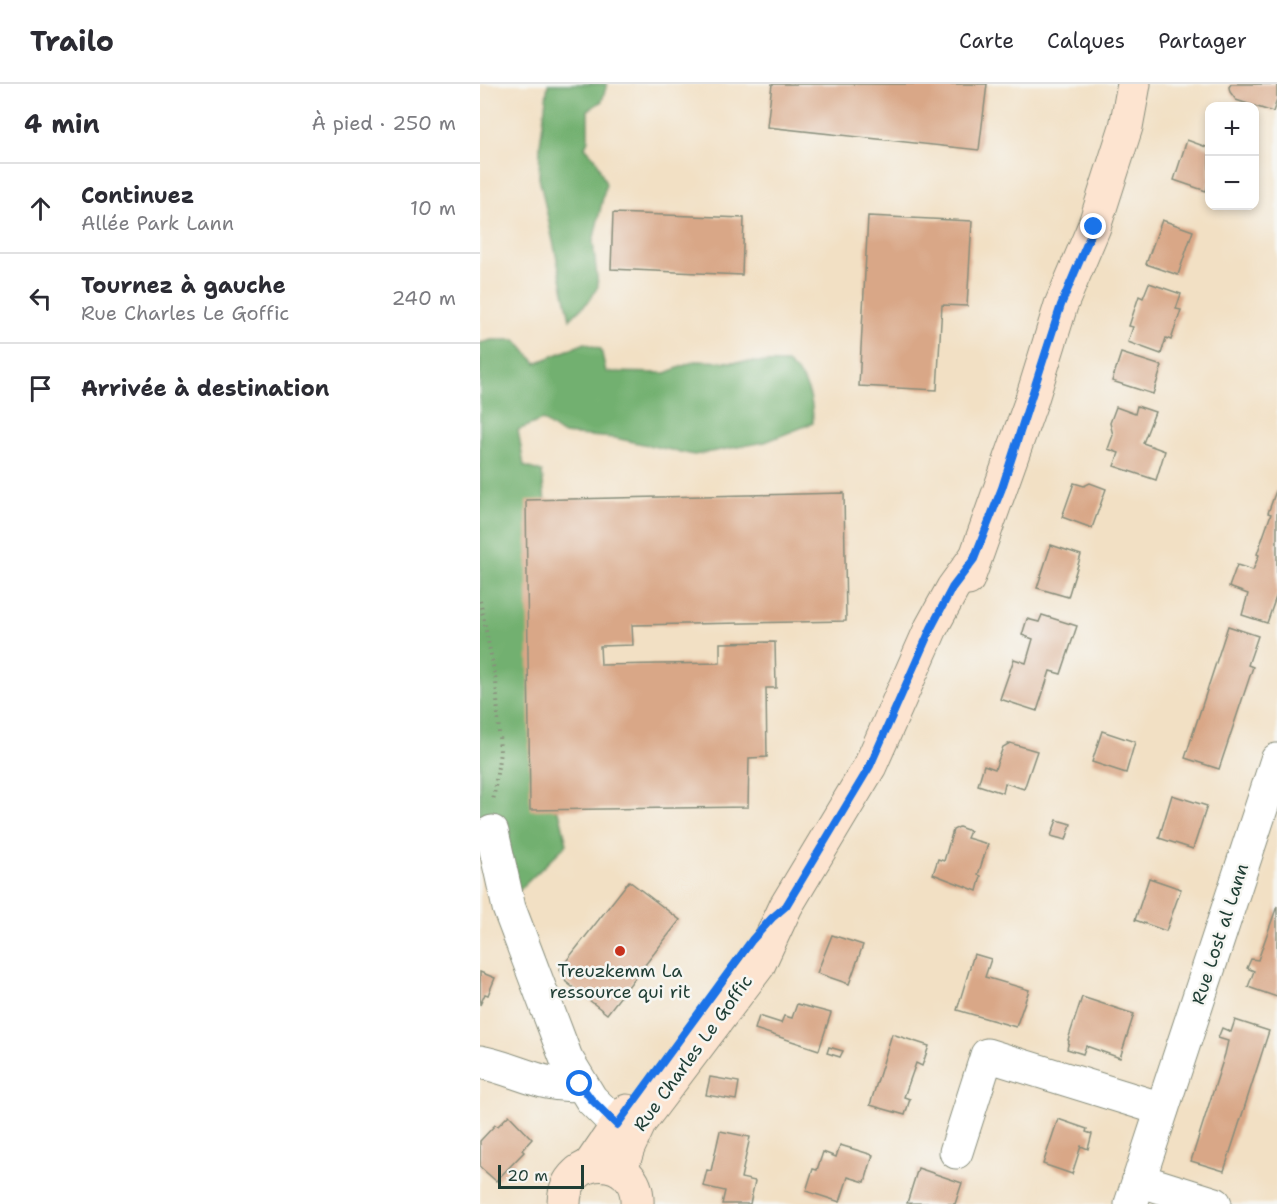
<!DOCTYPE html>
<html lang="fr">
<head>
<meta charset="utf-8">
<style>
  :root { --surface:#fff; --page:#f7f7f7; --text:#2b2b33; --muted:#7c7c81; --line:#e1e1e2 }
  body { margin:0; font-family:"Shantell Sans",sans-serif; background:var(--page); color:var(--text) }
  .controls { position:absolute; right:18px; top:18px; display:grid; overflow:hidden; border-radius:12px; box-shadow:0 3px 9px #0003 }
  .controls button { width:54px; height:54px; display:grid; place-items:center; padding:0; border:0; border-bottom:2px solid var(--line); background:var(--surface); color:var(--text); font:30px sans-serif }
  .scale { position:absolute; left:18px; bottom:15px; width:86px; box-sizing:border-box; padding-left:6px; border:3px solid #1f3d34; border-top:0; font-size:16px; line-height:21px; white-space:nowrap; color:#1f3d34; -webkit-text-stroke:4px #f6f6f2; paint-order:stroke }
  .stop { position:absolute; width:18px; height:18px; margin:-14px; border:4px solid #1a73e8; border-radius:50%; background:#fff }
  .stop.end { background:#1a73e8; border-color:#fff; box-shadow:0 2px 6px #0008 }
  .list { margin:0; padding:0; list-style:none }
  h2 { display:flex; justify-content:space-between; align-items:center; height:78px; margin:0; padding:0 24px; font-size:26px }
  h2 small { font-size:20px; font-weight:400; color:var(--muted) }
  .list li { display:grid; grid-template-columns:39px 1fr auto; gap:18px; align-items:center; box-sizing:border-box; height:90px; padding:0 24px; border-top:2px solid var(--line) }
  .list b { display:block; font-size:22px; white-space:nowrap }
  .list p { margin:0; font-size:20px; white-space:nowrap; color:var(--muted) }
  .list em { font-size:20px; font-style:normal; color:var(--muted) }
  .icon { flex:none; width:33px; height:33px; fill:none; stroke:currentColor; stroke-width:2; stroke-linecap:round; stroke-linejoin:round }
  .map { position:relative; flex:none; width:797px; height:1120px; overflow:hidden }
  header { display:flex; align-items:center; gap:36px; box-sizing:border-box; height:84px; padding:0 30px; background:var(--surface); border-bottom:2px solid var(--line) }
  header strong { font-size:28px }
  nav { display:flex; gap:33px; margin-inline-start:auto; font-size:21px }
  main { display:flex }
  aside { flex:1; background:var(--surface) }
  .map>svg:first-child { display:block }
</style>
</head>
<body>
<header>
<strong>Trailo</strong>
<nav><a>Carte</a><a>Calques</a><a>Partager</a></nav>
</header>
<main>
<aside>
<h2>4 min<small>À pied · 250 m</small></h2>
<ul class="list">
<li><svg class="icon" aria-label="ahead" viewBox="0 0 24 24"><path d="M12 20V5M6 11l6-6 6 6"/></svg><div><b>Continuez</b><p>Allée Park Lann</p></div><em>10 m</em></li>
<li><svg class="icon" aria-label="left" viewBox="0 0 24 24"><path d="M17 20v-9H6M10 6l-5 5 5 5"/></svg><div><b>Tournez à gauche</b><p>Rue Charles Le Goffic</p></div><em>240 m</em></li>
<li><svg class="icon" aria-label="arrive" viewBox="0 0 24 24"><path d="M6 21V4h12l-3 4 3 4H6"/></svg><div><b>Arrivée à destination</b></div></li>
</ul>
</aside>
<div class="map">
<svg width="797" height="1120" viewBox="0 0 797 1120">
  <rect width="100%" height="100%" fill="#f6f6f2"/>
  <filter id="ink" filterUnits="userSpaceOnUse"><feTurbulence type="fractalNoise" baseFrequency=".0167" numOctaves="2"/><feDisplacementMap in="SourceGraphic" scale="12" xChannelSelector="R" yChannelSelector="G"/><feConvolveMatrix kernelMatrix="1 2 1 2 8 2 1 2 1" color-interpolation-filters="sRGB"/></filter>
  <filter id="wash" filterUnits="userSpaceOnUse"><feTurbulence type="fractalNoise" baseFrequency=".008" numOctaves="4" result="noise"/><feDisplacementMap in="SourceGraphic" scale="24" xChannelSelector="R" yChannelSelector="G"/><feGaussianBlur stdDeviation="1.35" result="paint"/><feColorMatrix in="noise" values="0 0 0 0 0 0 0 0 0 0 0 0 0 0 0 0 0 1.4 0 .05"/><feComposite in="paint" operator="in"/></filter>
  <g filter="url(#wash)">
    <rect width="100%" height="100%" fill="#f2e0c4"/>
    <!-- forest -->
    <g fill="#72b070" stroke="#487652" stroke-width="1.5">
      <polygon points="68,0 127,0 122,17 108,26 108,56 105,63 116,75 126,100 113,158 118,202 110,216 90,235 59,93 60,61"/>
      <path d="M12,256H36L56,279L105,259L121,265L126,288L186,289L215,277L307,279C328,296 333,313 333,339L285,358L214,371L135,354L82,350L62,336L38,346L44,382L62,388L68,450L64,708L80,731L87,760L34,811L0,762V259Z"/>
    </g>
    <g id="blocks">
      <!-- building -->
      <g fill="#d9a787">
        <polygon points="292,0 507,0 499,66 287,43"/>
        <polygon points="751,0 797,0 797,16 793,28 756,16 750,8 749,3"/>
        <polygon points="707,56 729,64 729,97 726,107 694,96"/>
        <polygon points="133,129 264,134 262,191 131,185"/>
        <polygon points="388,132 492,137 487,222 462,221 457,306 379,302"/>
        <polygon points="682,136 713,147 698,191 666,180"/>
        <polygon points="669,199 701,210 696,225 701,226 691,256 686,254 681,270 648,258 653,243 649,242 659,212 663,214"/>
        <polygon points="641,269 682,282 673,310 632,297"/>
        <polygon points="657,322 675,328 663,359 685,367 676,396 634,382 639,369 628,365 633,351 630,339 636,323 655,330"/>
        <polygon points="594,399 604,402 610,399 626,405 612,444 582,433"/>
        <polygon points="797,404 797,510 787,539 762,531 768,510 749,503 757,481 773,486 779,471 777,470 791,430 788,429"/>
        <polygon points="364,409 366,537 152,541 153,561 120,562 121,581 240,579 240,559 295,558 296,604 286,604 287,673 269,674 268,723 50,726 46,416"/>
        <polygon points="571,461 601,471 588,513 557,504"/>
        <polygon points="562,531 597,542 581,590 570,587 557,627 520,615 534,575 546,579 553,555 542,551 547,535 559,538"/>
        <polygon points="748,542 778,552 768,581 773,583 739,685 705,674"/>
        <polygon points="622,647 655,658 646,689 612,678"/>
        <polygon points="530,659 557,667 544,705 525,699 523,709 498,701 504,681 515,685 523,663"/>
        <polygon points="692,711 727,722 713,765 679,754"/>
        <polygon points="577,736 591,740 586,756 571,752"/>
        <polygon points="479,743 490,747 487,754 508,760 498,791 501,792 497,807 453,790 458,775 464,777 473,746"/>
        <polygon points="669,794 701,805 686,847 655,836"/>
        <polygon points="149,797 200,836 127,930 86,898 80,885"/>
        <polygon points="797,822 797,913 768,903 774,887 767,884 771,875 778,876"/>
        <polygon points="352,851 383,861 369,900 337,889"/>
        <polygon points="494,870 511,875 505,893 549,906 536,943 477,926"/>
        <polygon points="0,888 15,894 8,911 5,910 0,921"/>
        <polygon points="602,913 654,930 640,974 606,962 603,970 587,965 589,957 588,956"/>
        <polygon points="317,920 351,929 339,966 275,945 279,932 301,939 304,932 312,934"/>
        <polygon points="755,936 789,947 744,1087 711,1077 745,970 748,957 738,954 742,944 751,948"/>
        <polygon points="412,950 449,962 442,982 436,979 424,1013 430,1015 425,1031 390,1021"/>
        <polygon points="349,963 363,967 360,973 347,969"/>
        <polygon points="230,993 259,998 256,1016 226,1011"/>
        <polygon points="29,1031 52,1055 42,1066 44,1068 16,1097 0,1083 0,1057 15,1041 18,1042"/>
        <polygon points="578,1035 607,1045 606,1048 612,1050 608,1065 601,1062 592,1090 563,1080"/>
        <polygon points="240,1047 270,1053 261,1094 275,1097 270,1120 242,1120 245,1107 223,1102 227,1086 231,1087"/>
        <polygon points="360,1061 393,1071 385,1098 368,1093 360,1118 326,1107 333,1085 337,1086 343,1068 356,1073"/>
        <polygon points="438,1084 482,1099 475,1120 427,1119"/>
      </g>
    </g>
  </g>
  <g filter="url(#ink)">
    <use href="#blocks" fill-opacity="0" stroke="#888e7c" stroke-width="1.5"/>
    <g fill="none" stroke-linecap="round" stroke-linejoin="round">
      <defs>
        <g id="street">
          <polyline points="12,748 29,824 86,974 111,1015 137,1041"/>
          <path d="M0,978C34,984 65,1005 100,1000"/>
          <polyline points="476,1068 507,971 682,1025"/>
          <polyline points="659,1096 735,1120"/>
          <polyline points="651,1120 797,676"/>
        </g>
        <g id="secondary">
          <polyline points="488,495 551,318 581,221 614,143 646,43 654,0"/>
          <polyline points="110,1081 147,1027"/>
          <polyline points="141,1086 148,1064 160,1038 278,882 306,822 390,682 451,544 473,504 494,475"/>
          <path d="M84,1120C84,1066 160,1069 157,1120"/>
        </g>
      </defs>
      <!-- street casing -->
      <use href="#street" stroke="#888e7c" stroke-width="35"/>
      <!-- secondary casing -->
      <use href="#secondary" stroke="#888e7c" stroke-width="35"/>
      <!-- path -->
      <polyline stroke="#888e7c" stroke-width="4" stroke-dasharray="1.5 4.5" stroke-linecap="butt" points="0,517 16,596 20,668 13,718"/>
      <!-- street -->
      <use href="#street" stroke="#fff" stroke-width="33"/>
      <!-- secondary -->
      <use href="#secondary" stroke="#fde4d0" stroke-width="33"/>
    </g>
  </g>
  <g fill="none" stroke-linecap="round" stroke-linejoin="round" filter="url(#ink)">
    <!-- route -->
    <polyline stroke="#1a73e8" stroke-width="8" points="100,1000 111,1015 137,1041 272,856 292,834 306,822 390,682 451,544 472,504 494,475 522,404 581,221 614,143"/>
  </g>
  <!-- markers -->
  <circle fill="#c8321e" stroke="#f6f6f2" stroke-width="2" cx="140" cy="867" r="6"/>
  <g text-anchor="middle" stroke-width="5" stroke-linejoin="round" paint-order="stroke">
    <!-- street labels -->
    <g font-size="18" fill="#1f3d34" stroke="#f6f6f2">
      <text transform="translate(740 850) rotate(-72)" y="6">Rue Lost al Lann</text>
      <text transform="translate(213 969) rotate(-54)" y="6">Rue Charles Le Goffic</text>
    </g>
    <!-- poi labels -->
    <g font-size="18" fill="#1f3d34" stroke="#f6f6f2">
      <text x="140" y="893">Treuzkemm La<tspan x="140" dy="21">ressource qui rit</tspan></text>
    </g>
  </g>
</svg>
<div class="controls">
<button>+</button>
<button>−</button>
</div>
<div class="scale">20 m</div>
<div class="stop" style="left:100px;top:1000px"></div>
<div class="stop end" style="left:614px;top:143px"></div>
</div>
</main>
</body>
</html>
